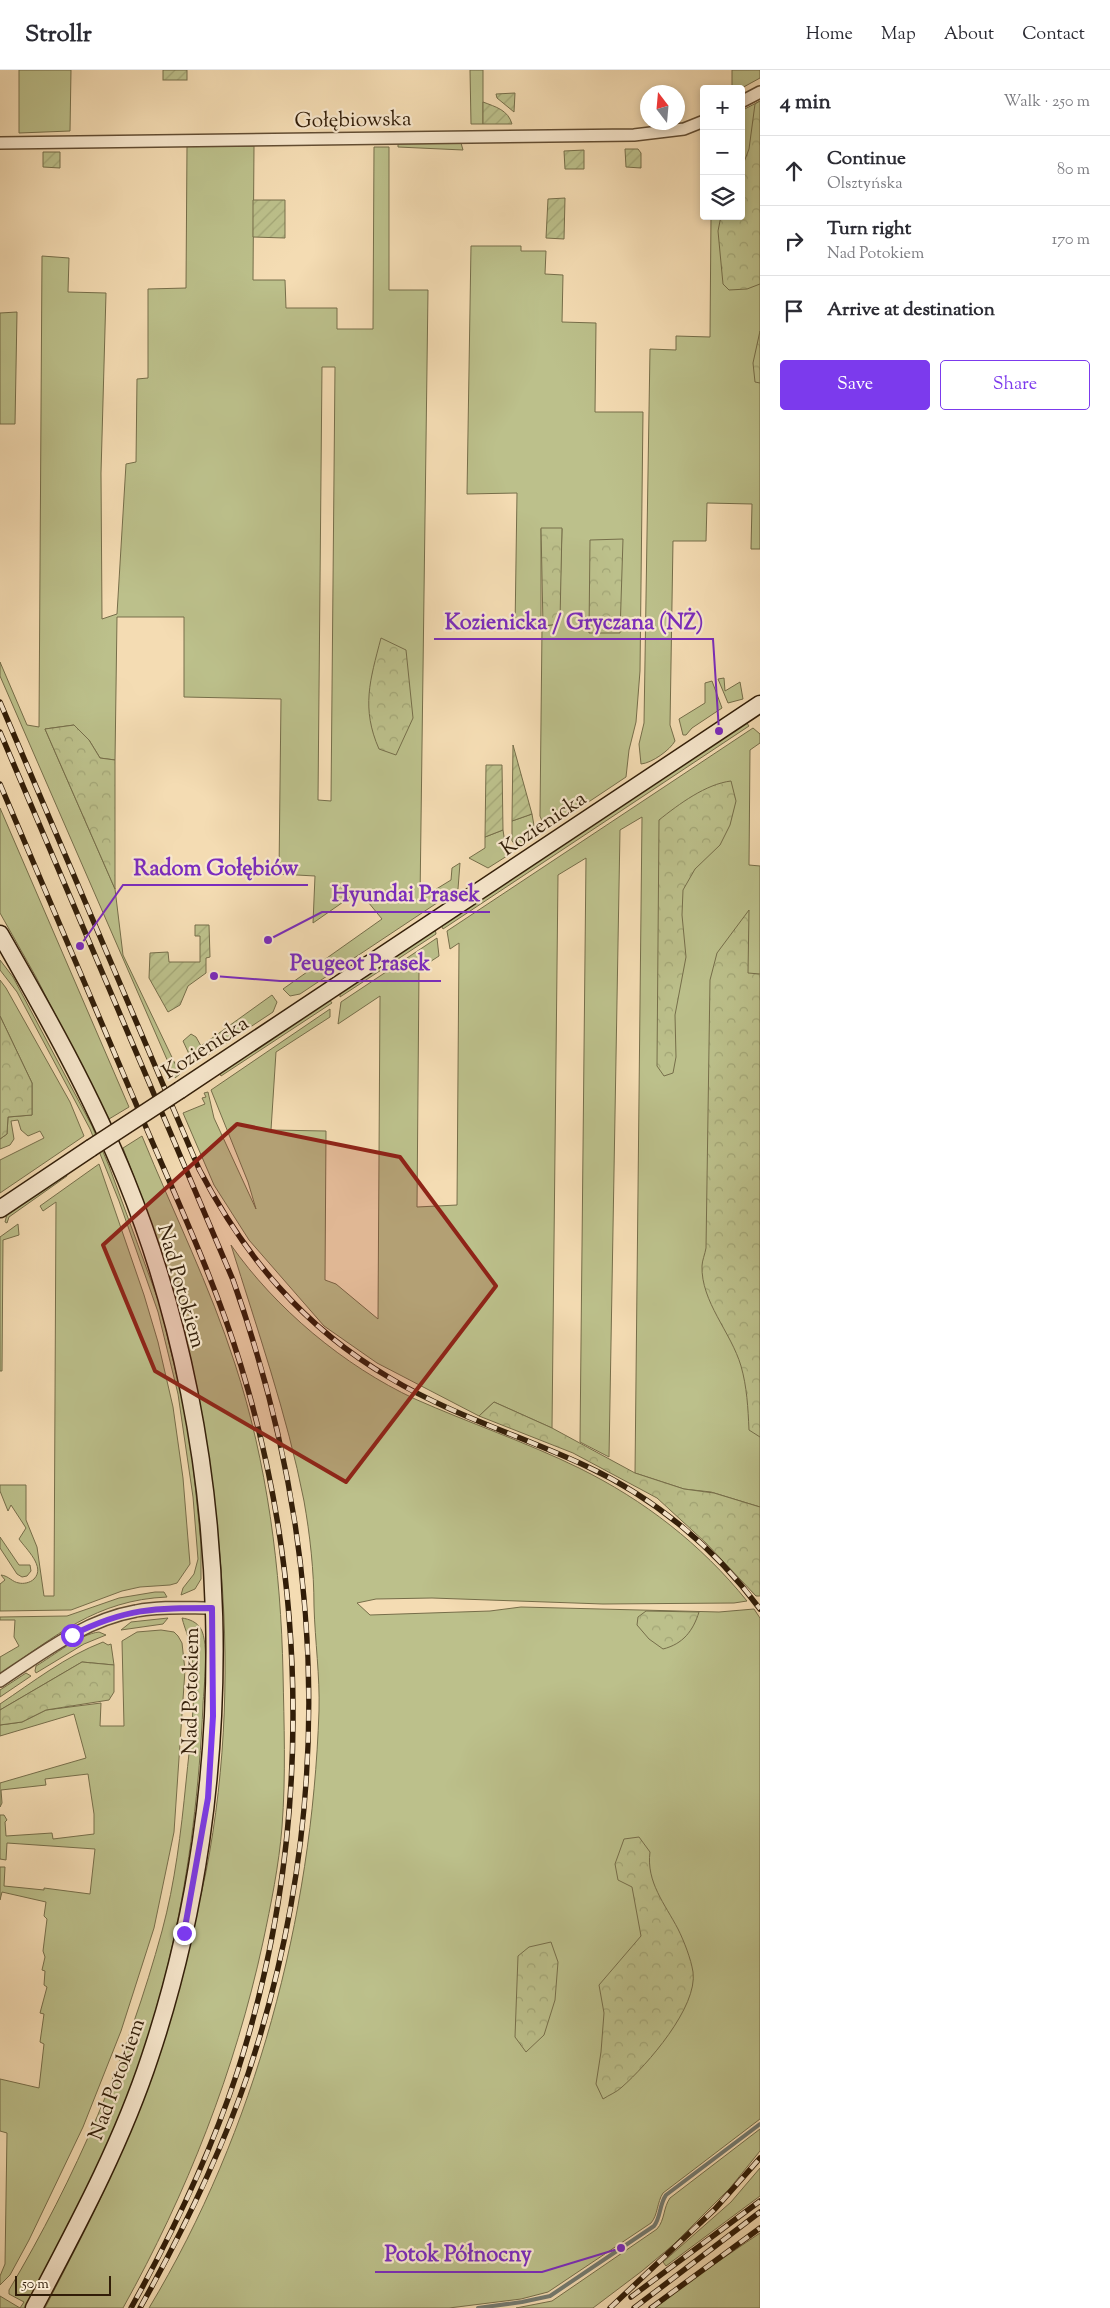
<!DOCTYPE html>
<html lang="en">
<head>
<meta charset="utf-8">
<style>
  :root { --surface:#fff; --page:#f2f2f3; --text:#2b2b33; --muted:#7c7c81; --line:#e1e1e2; --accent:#7c3aed }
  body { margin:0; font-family:"Sorts Mill Goudy",serif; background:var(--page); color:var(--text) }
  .controls { position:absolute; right:15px; top:15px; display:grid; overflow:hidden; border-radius:5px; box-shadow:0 2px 8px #0003 }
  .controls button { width:45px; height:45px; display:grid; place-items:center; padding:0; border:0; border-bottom:1px solid var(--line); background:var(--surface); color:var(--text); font:25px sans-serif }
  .compass { position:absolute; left:640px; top:15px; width:45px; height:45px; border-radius:50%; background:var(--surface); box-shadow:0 2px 8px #0003; rotate:344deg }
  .scale { position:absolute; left:15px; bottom:12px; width:96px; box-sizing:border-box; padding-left:5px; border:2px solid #311d08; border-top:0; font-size:14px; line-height:18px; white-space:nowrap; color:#311d08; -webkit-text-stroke:4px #f8e8ce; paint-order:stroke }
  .stop { position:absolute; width:15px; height:15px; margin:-11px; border:4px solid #7c3aed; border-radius:50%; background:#fff }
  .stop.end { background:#7c3aed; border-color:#fff; box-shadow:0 1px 5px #0008 }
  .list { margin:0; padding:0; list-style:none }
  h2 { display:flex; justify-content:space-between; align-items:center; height:65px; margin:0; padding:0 20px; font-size:21px }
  h2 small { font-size:16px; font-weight:400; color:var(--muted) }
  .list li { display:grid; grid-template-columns:32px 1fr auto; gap:15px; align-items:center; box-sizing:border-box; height:70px; padding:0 20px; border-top:1px solid var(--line) }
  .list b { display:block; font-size:19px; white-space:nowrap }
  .list p { margin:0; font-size:16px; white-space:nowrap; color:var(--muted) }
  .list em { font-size:16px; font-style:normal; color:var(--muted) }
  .actions { display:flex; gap:10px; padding:15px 20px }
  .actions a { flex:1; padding:11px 0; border:1px solid var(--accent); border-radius:5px; text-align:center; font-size:18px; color:var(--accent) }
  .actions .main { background:var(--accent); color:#fff }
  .icon { flex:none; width:28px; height:28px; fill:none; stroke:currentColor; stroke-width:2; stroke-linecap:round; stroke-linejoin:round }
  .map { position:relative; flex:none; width:760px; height:2238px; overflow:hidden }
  header { display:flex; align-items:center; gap:30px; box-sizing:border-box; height:70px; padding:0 25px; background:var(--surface); border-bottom:1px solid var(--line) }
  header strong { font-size:24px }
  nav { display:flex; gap:28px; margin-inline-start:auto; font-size:18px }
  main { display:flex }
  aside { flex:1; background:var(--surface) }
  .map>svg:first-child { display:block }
</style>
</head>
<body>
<header>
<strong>Strollr</strong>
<nav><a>Home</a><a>Map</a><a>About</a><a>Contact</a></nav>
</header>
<main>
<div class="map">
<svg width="760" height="2238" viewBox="0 0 760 2238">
  <defs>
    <pattern id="forest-crowns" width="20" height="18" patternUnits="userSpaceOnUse" patternTransform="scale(1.25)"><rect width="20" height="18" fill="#bcc08b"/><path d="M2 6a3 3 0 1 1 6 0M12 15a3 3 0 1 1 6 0" fill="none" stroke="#a2a576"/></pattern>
    <pattern id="garden-furrows" width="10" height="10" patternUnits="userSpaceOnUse" patternTransform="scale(1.25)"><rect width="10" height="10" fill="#bcc08b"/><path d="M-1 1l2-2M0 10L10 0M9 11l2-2" fill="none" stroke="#a2a576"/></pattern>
  </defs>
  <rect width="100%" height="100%" fill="#f4dcb3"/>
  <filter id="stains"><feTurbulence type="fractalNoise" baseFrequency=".004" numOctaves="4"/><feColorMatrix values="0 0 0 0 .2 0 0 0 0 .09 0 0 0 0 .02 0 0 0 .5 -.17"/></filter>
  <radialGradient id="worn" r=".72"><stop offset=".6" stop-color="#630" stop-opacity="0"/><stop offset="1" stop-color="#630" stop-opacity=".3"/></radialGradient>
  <!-- grass -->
  <g fill="#bcc08b" stroke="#766e4a" fill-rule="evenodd">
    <polygon points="19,0 71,0 70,61 19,63"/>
    <polygon points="470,0 483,0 483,54 471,54"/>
    <polygon points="732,0 760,0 760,8 740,19 732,19"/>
    <path d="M760,31V479H751L752,434L707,433L706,471H673L670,655L675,671C670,680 652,693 641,694L639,674L644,653L650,279L676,280V266L710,267L711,146H741V41Z"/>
    <polygon points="461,73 463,80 398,77 398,74"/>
    <path d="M187,76H254L253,210H285L286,238H337V259H373L374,77H389V220H428L420,829L451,810L452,798L460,793L458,819L300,924L290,926L283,919L382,849L359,821L313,853L315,806L279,804L281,629L184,627V547H117L115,690L100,688L89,670L74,655L45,659L115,819L123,885L180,1004L175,1008L0,606V592L27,655L39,657L42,186L69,188L68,222L106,223L101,403L102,549L117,544L126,394L136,392L137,309L148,308V219L186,218ZM322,297H335L331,731L318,730Z"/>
    <polygon points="471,176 521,176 521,181 546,181 545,204 563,205 562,252 596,253 595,342 643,342 640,601 636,652 629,680 626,707 548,759 545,759 540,746 542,559 543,556 559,554 562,459 541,459 541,560 515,559 517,423 467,424"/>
    <polygon points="17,242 15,354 0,354 0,243"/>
    <polygon points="724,608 725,621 740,612 743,629 728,633 718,609"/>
    <polygon points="712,611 722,638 692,658 686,665 683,665 679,649 705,633 705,613"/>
    <polygon points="746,652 749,656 443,859 441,855"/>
    <polygon points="753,658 760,664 760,673 750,680 749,795 760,796 760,1437 711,1422 684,1419 635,1403 642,747 620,760 609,1387 580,1372 586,788 558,805 552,1358 494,1332 479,1346 377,1293 324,1256 249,1170 214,1115 183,1043 205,1034 202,1028 206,1027 204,1023 208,1022 214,1048 256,1139 248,1112 211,1020 330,939 330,947 276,982 271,1060 326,1061 325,1210 336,1214 378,1249 380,926 338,954 341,932 437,868 439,886 419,899 417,1137 457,1135 459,873 450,879 447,861"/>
    <polygon points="0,738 129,1037 109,1049 36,907 0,843"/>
    <polygon points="532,744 536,767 522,776 517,777 512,771 512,751"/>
    <polygon points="503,760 507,786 488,798 469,788 485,778 485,767"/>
    <polygon points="435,858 436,864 340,927 340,921"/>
    <polygon points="0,890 13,907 92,1056 109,1096 160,1235 183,1332 192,1384 201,1474 201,1509 195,1519 181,1525 183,1518 194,1504 198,1489 193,1427 178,1324 158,1242 119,1131 90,1059 17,922 0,900"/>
    <polygon points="0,910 6,918 70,1032 84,1066 0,1123 0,1090 44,1068 40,1061 28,1066 21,1060 18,1050 11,1051 14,1069 10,1075 0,1079 0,1069 7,1064 8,1047 32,1045 32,1013 0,946"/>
    <polygon points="272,925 277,932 273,942 208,985 205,981 196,988 189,984 183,971 191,964 196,967 201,976"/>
    <polygon points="329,929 332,933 221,1006 219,1002"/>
    <path d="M142,1066C173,1142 210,1216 235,1294C267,1392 281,1500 283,1603C284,1654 286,1705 282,1757C279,1795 271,1834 263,1872C235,2001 187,2123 123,2238H45C73,2183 104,2127 126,2069C139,2037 147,2004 158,1971C175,1915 194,1860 206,1802C247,1591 218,1374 156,1169C147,1138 134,1108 123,1078Z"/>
    <path d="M99,1094L144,1225L158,1272L173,1337L183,1408L190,1494L177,1513L170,1515L140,1517L122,1521L71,1540L0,1541V1514L5,1510L1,1505C9,1506 12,1512 19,1513C23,1514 30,1513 34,1509C46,1497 26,1479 19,1469L26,1458L11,1435L8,1441L0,1421V1415H26V1450L37,1477L44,1526H54L56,1132L43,1141L40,1136Z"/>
    <polygon points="66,1104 67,1106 9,1147 7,1153 5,1152 7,1144"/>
    <polygon points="18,1154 19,1165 3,1170 2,1301 0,1301 0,1167"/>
    <path d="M231,1175C275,1238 344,1296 415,1329C469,1353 526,1372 579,1398C644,1430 701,1474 747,1531L734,1533L603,1534L432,1528L376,1529L357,1533L370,1545L490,1541L521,1537L719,1542L754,1539L760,1548V2049L663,2123C657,2132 658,2145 651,2153L548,2222L521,2229L449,2238H149C256,2060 312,1848 319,1641C320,1606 315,1571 314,1536C314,1501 310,1465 304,1431C287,1344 257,1259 231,1175Z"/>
    <polygon points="0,1467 19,1495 30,1495 31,1501 27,1506 22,1507 17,1504 0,1478"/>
    <path d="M155,1522H164L167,1527C96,1530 56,1566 0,1604V1587L19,1576L14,1567L15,1550H0V1547L67,1546L119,1528Z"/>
    <polygon points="168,1548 163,1554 121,1560 131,1552"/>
    <path d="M182,1548C189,1549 197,1552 201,1559C209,1573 204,1617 203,1634C196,1800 164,1955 95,2107C75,2152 49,2195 27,2238H0V2226L20,2238L24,2232L9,2224V2220C75,2109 128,1986 162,1861C175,1813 181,1762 186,1712C190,1671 197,1626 192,1584C191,1572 185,1560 182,1548Z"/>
    <polygon points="161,1560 174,1562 178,1566 182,1573 185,1600 174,1762 154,1858 121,1961 83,2057 29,2170 10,2205 0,2215 0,2206 5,2194 7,2063 0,2061 0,2009 39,2018 44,1974 40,1972 44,1944 40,1943 47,1917 44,1915 45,1901 42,1900 45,1887 43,1881 47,1849 44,1846 46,1832 2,1822 0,1830 0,1797 5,1797 4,1816 44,1820 44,1818 90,1824 95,1779 7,1773 6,1790 0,1789 0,1745 4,1745 7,1750 5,1752 6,1766 52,1763 53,1769 94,1764 94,1744 88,1704 45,1709 46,1715 1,1720 2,1733 0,1737 0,1713 86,1688 74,1644 0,1666 0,1655 22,1652 46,1640 101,1633 100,1656 124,1656 122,1571 137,1562"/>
    <path d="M99,1562L106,1565L84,1574L36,1603L35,1601L36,1596C53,1586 80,1564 99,1562Z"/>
    <path d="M103,1572L108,1575L111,1574L114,1595L82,1592L0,1640V1634C33,1612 66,1586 103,1572Z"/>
    <polygon points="26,1603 31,1606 0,1627 0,1620"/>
    <path d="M760,2059V2081L730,2118L673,2175L642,2201L593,2238H516L552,2231L657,2159C665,2150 663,2138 670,2128Z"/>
    <polygon points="760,2098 760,2126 666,2196 663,2192 731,2132"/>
    <polygon points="760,2163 760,2238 655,2238 694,2208"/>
  </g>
  <!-- forest -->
  <g fill="url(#forest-crowns)" stroke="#766e4a">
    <polygon points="760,31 760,214 747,219 729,220 723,214 718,161 721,146 741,146 741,100 749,79 755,34"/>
    <polygon points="760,261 760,313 755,312 753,293"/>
    <polygon points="541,458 562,458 560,550 559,554 543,556"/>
    <polygon points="623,469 620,563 589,563 590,470"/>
    <path d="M381,568L406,580L413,648L396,685L379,679C361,638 370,610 381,568Z"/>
    <polygon points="74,655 89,670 100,688 115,690 115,819 45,659"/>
    <path d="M731,711L736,731L730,755L720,775L695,799L683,820L682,845L686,887L675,945L676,987L673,1003L664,1006L657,996L659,750C679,734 706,714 731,711Z"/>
    <path d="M749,840L748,903L760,904V1367L749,1360C748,1338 747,1317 741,1296C731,1262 701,1232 702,1196C702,1191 705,1184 706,1178L710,910L717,883Z"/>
    <polygon points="0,946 32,1013 32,1045 8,1047 7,1064 0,1069"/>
    <polygon points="494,1332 552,1358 635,1403 684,1419 714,1423 760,1437 760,1526 756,1526 706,1473 657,1428 573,1383 479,1346"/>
    <path d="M646,1541L699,1542C693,1561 683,1574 663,1579L649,1569L637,1555L638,1547Z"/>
    <polygon points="82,1592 114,1595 114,1622 109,1630 46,1640 22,1652 0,1655 0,1640"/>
    <path d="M639,1767L650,1782C646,1812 665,1834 678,1859C684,1871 691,1889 693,1902C698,1937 647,1995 622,2017C617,2022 609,2025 603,2029L596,2014L601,1982L604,1943L599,1915L641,1866L632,1817L618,1810L615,1794L624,1769Z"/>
    <polygon points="551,1872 558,1892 555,1930 544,1965 526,1982 515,1967 518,1886 529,1877"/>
  </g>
  <!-- garden -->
  <g fill="url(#garden-furrows)" stroke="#766e4a">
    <rect x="163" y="0" width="24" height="10"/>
    <polygon points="515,23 514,42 497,28 496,24"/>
    <path d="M483,32C496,37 508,40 512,54H483Z"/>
    <polygon points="625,79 638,79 641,83 641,98 626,97"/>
    <polygon points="584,80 584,99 565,99 564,81"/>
    <polygon points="43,82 60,82 60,98 43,97"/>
    <polygon points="565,128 564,169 546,168 548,129"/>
    <polygon points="253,130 285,130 285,168 253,167"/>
    <polygon points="513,675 532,744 512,751"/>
    <polygon points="486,695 502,695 503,760 485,767"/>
    <polygon points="195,855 209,855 210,887 206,888 206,903 188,916 180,935 168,942 149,908 150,883 168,882 169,892 200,892 200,866 195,866"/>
  </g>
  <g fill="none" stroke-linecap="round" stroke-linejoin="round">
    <!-- stream -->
    <path stroke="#747b71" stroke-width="4" d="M478,2238L522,2232L550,2226L654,2156C661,2147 659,2135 666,2125L760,2054"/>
    <defs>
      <g id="minor">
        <polyline points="741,32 760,22"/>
        <polyline points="0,73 634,65 684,59 704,51"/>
        <path d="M0,1611C42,1583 85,1550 136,1541C161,1536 187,1538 212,1538"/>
      </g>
      <g id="secondary">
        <path d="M0,864C46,944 91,1024 126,1110C236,1381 243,1710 150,1987C121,2075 77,2156 34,2238"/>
        <polyline points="180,1020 760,634"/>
        <polyline points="0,1139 91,1078"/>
      </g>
    </defs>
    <!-- minor casing -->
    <use href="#minor" stroke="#624d33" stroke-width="14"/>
    <!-- secondary casing -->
    <use href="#secondary" stroke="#311d08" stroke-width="19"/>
    <!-- minor -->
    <use href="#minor" stroke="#f8e8ce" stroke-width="11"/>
    <!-- secondary -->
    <use href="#secondary" stroke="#f8e8ce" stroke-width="16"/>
    <defs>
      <g id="rail">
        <path d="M0,632L199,1099C245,1187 303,1257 390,1308C451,1345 522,1366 586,1396C655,1428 715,1478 760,1539"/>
        <path d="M0,662L233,1210C326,1472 336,1739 248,2004C220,2086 182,2163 140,2238"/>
        <path d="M0,714C47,825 95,937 142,1048C177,1130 215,1211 241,1296C311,1524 311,1775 237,2003C210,2085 173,2162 131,2238"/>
        <polyline points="631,2227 760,2131"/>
        <polyline points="610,2238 715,2139 760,2088"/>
        <polyline points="634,2238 760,2142"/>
        <polyline points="651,2238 760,2158"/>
      </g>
    </defs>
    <!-- rail casing -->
    <use href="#rail" stroke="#311d08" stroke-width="5.5"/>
    <!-- rail -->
    <use href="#rail" stroke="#f8e8ce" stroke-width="4" stroke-dasharray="11" stroke-linecap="butt"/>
    <defs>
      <polyline id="secondary-bridge" points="91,1078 180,1020"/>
    </defs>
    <!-- secondary-bridge casing -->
    <use href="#secondary-bridge" stroke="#311d08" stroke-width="19" stroke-linecap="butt"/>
    <!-- secondary-bridge -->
    <use href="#secondary-bridge" stroke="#f8e8ce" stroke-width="16"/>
  </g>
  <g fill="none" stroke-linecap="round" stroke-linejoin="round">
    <!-- route -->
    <path stroke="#7c3aed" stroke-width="6" d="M72,1565C126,1538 154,1538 212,1538L213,1646L208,1728L184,1863"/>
  </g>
  <!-- marked area -->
  <path fill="#8f2418" fill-opacity="0.2" stroke="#8f2418" stroke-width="4" stroke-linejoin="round" d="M237,1054L400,1087L496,1216L346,1412L155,1301L103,1175Z"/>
  <g text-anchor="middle" stroke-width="4.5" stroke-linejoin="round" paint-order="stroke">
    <!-- street labels -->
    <g font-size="21" fill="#311d08" stroke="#f8e8ce">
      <text transform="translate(353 49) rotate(-1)" y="7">Gołębiowska</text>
      <text transform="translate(543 753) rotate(-34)" y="7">Kozienicka</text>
      <text transform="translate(205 977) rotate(-33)" y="7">Kozienicka</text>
      <text transform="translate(182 1216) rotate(74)" y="7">Nad Potokiem</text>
      <text transform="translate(190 1621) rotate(-89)" y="7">Nad Potokiem</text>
      <text transform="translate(116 2009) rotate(-70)" y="7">Nad Potokiem</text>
    </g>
  </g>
  <!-- callouts -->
  <path fill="none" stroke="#7b2cbf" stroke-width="2" d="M719 661L713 569H434M80 876L123 815H308M268 870L322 842H490M214 906L280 911H441M621 2178L542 2202H375"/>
  <g fill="#7b2cbf" stroke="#f8e8ce" stroke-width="2">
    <circle cx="719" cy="661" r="5"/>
    <circle cx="80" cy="876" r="5"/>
    <circle cx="268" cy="870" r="5"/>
    <circle cx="214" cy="906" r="5"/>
    <circle cx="621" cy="2178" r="5"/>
  </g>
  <g font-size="22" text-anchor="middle" font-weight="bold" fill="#7b2cbf" stroke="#f8e8ce" stroke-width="4.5" stroke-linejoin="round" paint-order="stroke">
    <text x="574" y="559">Kozienicka / Gryczana (NŻ)</text>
    <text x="216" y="805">Radom Gołębiów</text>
    <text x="406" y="831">Hyundai Prasek</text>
    <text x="360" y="900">Peugeot Prasek</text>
    <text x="458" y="2191">Potok Północny</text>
  </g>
  <rect width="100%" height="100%" filter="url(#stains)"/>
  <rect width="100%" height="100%" fill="url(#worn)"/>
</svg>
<div class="controls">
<button>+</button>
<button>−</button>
<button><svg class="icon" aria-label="layers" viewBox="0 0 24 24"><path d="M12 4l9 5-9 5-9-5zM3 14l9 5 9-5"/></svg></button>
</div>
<svg class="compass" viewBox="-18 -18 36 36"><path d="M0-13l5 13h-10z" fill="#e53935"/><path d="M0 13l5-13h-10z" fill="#7c7c81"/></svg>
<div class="scale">50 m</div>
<div class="stop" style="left:72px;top:1565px"></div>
<div class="stop end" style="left:184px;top:1863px"></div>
</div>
<aside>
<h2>4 min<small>Walk · 250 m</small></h2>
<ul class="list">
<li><svg class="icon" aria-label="ahead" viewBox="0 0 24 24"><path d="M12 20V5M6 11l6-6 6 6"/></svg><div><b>Continue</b><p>Olsztyńska</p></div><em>80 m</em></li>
<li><svg class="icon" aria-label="right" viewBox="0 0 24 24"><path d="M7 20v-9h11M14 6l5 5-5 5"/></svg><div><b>Turn right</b><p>Nad Potokiem</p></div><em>170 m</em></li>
<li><svg class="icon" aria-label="arrive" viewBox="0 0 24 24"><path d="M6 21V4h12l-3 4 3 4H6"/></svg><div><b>Arrive at destination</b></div></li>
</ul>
<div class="actions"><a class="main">Save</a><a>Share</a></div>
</aside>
</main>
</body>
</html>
